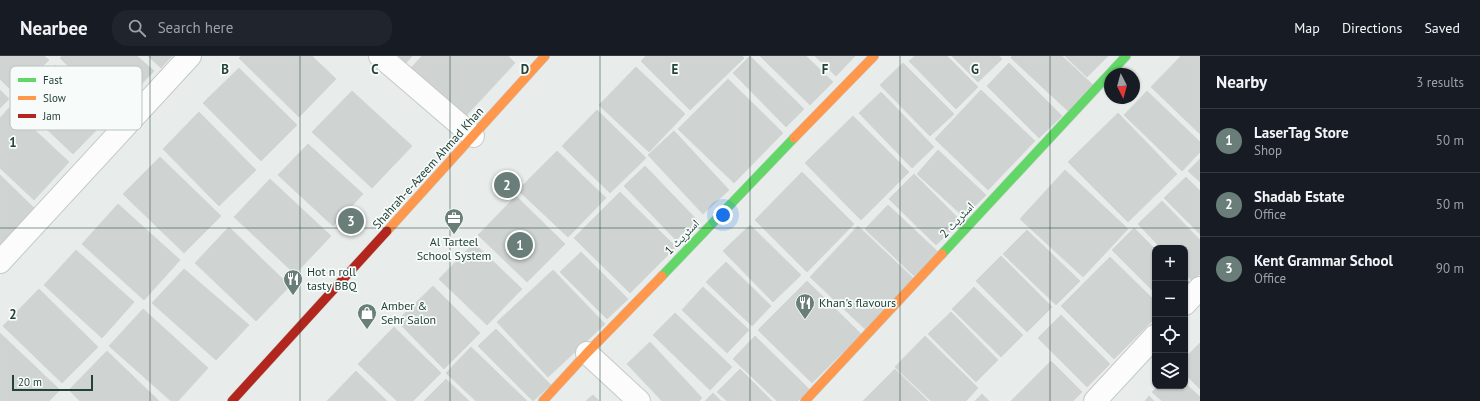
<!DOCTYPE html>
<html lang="en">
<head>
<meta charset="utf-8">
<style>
  :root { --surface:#171b24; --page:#20242c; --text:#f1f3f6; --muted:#9ea1a6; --line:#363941; --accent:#697e78 }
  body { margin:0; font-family:"PT Sans","Noto Naskh Arabic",sans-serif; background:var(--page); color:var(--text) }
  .controls { position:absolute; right:12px; bottom:12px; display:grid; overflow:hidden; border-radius:8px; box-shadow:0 1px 3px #0004 }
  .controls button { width:36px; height:36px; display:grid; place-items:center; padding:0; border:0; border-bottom:1px solid var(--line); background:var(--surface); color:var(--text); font:20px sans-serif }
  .compass { position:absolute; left:1104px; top:12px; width:36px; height:36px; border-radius:50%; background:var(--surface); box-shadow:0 1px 3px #0004; rotate:174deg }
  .scale { position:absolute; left:12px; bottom:10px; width:81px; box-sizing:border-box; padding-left:4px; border:2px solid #24423a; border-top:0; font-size:11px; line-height:14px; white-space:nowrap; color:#24423a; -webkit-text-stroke:3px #f7fbf9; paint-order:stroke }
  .you { position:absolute; left:723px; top:159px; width:14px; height:14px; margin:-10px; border:3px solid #fff; border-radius:50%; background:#1a73e8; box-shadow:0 0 0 6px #1a73e833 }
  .badge { display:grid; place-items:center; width:26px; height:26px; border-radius:50%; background:var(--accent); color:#fff; font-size:13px; font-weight:700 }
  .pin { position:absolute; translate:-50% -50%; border:2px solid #fff; box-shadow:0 1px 4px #0006 }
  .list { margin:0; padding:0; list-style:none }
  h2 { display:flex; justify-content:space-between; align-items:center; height:52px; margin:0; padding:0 16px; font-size:17px }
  h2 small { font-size:13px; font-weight:400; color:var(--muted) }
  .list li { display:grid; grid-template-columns:26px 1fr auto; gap:12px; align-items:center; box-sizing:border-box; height:64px; padding:0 16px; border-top:1px solid var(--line) }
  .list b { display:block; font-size:15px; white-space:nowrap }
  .list p { margin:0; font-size:13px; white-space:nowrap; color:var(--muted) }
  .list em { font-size:13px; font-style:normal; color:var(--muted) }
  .icon { flex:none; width:22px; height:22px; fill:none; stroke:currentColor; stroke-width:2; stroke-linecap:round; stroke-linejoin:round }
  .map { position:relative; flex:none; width:1200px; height:345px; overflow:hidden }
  header { display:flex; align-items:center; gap:24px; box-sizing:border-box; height:56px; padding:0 20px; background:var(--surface); border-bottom:1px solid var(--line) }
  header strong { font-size:19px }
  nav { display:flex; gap:22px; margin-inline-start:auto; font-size:14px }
  .search { width:280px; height:36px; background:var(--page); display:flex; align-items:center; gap:10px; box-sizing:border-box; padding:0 14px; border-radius:16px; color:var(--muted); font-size:15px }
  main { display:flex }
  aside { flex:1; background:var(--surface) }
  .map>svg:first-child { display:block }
</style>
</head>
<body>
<header>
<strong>Nearbee</strong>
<div class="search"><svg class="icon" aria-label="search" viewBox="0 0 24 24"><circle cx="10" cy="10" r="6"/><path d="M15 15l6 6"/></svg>Search here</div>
<nav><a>Map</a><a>Directions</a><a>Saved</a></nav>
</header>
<main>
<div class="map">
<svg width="1200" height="345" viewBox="0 0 1200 345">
  <rect width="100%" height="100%" fill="#e8edeb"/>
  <!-- building -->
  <g fill="#cfd4d2" stroke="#d1d6d4">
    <polygon points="0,0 44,0 49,4 15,38 0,23"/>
    <polygon points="62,0 137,0 154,15 115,56 60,2"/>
    <polygon points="148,0 172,0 161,12"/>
    <polygon points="241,0 312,0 336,23 299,61 239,2"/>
    <polygon points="399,0 412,0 406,7"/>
    <polygon points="422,0 508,0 515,7 464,62 410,13"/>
    <polygon points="646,0 742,0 744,2 690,54 641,5"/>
    <polygon points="750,0 804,53 786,71 733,17"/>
    <polygon points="760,0 806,0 833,26 810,49"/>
    <polygon points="815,0 855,0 836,20"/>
    <polygon points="915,0 947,0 978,31 956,53 909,5"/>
    <polygon points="952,0 999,0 1002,3 978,26"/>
    <polygon points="1012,0 1062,0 1093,29 1068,55 1011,2"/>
    <polygon points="1065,0 1108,0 1087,21"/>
    <polygon points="1181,0 1200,0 1200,78 1151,31"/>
    <polygon points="903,7 954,58 930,80 880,29"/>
    <polygon points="1009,7 1062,60 1039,82 987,30"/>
    <polygon points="55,9 109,61 73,98 19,47"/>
    <polygon points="636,11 685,58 649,96 599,49"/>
    <polygon points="239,12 297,69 261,105 203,47"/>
    <polygon points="728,23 783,77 734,127 678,73"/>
    <polygon points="0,34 9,43 0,52"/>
    <polygon points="981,34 1035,85 988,134 935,83"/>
    <polygon points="352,35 412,90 372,132 312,76"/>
    <polygon points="1147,35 1200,86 1200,96 1182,115 1124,59"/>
    <polygon points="881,36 934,91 912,112 859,57"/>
    <polygon points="10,51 69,106 34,144 0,112 0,62"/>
    <polygon points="597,54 646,102 610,137 562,90"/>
    <polygon points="199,56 256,114 219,150 163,93"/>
    <polygon points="1118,57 1177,118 1128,166 1068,106"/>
    <polygon points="853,60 909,116 861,164 805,107"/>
    <polygon points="674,75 729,134 703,158 648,99"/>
    <polygon points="308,88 363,138 333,170 278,119"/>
    <polygon points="938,94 986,139 964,161 917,118"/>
    <polygon points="557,95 606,142 568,181 518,134"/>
    <polygon points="160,101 221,160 184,197 123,138"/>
    <polygon points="1200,103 1200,126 1188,115"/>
    <polygon points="645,110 697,164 676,184 624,130"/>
    <polygon points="1065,114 1128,173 1083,221 1020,163"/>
    <polygon points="802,116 854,168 807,216 755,164"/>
    <polygon points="914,118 961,165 936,189 889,143"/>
    <polygon points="0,119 35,153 1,190 0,189"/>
    <polygon points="1186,121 1200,135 1200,178 1164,142"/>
    <polygon points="270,123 331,180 295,218 234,161"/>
    <polygon points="620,136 676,191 630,237 574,182"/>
    <polygon points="516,140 565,188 527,226 478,179"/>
    <polygon points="1162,145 1200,184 1200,218 1192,225 1185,217 1185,192 1161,192 1138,168"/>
    <polygon points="118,148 180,204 144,244 82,188"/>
    <polygon points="888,149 938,196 914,220 865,173"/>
    <polygon points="750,169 801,219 773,246 723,195"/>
    <polygon points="858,170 914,223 865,273 810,221"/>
    <polygon points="229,171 290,230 256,265 195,207"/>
    <polygon points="1134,172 1155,193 1155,237 1112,194"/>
    <polygon points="1027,174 1080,225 1056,249 1003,198"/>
    <polygon points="474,187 522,233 487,269 439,223"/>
    <polygon points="76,194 134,246 102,282 44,229"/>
    <polygon points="581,196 628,243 607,263 560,216"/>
    <polygon points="1001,200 1052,251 1027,276 976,225"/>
    <polygon points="1110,201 1155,245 1155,262 1114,303 1061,250"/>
    <polygon points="726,206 771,250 752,270 706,226"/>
    <polygon points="184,213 249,269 216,304 152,247"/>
    <polygon points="553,214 605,268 548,321 497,266"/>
    <polygon points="1185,222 1190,227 1185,233"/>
    <polygon points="807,225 861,278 812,327 758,274"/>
    <polygon points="433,230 480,277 444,313 397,265"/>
    <polygon points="703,231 749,274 727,297 682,254"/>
    <polygon points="974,231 1023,279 1001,301 952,253"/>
    <polygon points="39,233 98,291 62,327 3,270"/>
    <polygon points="143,253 208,312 178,345 171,345 109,290"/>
    <polygon points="951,256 998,304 976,326 928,278"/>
    <polygon points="675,257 732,311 710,334 653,279"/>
    <polygon points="1061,259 1110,308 1087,331 1038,282"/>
    <polygon points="394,271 441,317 413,345 397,345 358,308"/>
    <polygon points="496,273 551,329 533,345 478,290"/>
    <polygon points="0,277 60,334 49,345 0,345"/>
    <polygon points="755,280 809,333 798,345 777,345 733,303"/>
    <polygon points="925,280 978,332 966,345 931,345 895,311"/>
    <polygon points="650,286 702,342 699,345 662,345 627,308"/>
    <polygon points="1200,287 1200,333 1185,318 1185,302"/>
    <polygon points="471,291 527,345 476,345 446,317"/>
    <polygon points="107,295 159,345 80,345 69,334"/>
    <polygon points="1051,305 1082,336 1073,345 1011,345"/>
    <polygon points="740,313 772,345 727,345 717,336"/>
    <polygon points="895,313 928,345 863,345"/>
    <polygon points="356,315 387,345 327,345"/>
    <polygon points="446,323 469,345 424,345"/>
    <polygon points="1185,327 1200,341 1200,345 1162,345 1152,336 1158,330 1185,330"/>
    <polygon points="713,337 721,345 705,345"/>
    <polygon points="982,338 989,345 975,345"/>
    <polygon points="593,339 599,345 586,345"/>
    <polygon points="1149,340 1154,345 1145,345"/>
  </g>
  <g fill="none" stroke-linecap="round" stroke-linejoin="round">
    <defs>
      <g id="street">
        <polyline points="380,0 473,80"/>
        <polyline points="0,206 190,0"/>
        <polyline points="1185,248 1200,232"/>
        <polyline points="587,297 639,345"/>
        <polyline points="1095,345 1155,280"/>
      </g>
      <g id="fast">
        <polyline points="942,198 1126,0"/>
        <polyline points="662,220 794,82"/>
      </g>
      <g id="slow">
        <polyline points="794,82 874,0"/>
        <polyline points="387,175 545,0"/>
        <polyline points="543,345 587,297 662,220"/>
        <polyline points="805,345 942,198"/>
      </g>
      <polyline id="jam" points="232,345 387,175"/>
    </defs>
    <!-- street casing -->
    <use href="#street" stroke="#c5cac8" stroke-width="24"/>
    <!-- fast casing -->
    <use href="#fast" stroke="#c3cbc8" stroke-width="10"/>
    <!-- slow casing -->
    <use href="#slow" stroke="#c3cbc8" stroke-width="10"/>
    <!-- jam casing -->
    <use href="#jam" stroke="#c3cbc8" stroke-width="10"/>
    <!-- street -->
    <use href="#street" stroke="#fcfcfc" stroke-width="22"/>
    <!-- fast -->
    <use href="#fast" stroke="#63d668" stroke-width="9"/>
    <!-- slow -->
    <use href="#slow" stroke="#ff974d" stroke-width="9"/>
    <!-- jam -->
    <use href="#jam" stroke="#b3261e" stroke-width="9"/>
  </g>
  <!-- grid -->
  <path fill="none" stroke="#24423a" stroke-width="1" stroke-opacity="0.55" d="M150,0V345M300,0V345M450,0V345M600,0V345M750,0V345M900,0V345M1050,0V345M0,172H1200"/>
  <!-- icons -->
  <defs>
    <symbol id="office-pin" viewBox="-11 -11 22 30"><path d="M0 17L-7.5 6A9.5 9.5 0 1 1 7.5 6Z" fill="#697e78" stroke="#f7fbf9"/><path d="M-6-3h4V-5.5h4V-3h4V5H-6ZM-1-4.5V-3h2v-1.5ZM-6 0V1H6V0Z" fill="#fff"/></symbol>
    <symbol id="restaurant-pin" viewBox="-11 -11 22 30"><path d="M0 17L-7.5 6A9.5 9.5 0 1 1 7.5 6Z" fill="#697e78" stroke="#f7fbf9"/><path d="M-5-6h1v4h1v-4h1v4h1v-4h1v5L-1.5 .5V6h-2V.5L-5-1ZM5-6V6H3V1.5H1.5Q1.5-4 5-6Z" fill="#fff"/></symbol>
    <symbol id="shop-pin" viewBox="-11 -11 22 30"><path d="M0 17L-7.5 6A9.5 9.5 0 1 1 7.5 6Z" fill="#697e78" stroke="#f7fbf9"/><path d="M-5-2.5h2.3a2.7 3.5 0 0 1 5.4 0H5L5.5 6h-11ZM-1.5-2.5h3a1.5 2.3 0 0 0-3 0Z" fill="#fff"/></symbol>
  </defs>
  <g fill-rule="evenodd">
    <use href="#office-pin" x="443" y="151" width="22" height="30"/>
    <use href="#restaurant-pin" x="282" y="212" width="22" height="30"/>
    <use href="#restaurant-pin" x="794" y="236" width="22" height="30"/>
    <use href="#shop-pin" x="356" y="246" width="22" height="30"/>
  </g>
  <g text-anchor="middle" stroke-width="3.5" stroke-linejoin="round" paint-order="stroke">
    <!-- street labels -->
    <g font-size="12" fill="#24423a" stroke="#f7fbf9">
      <text transform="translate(428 112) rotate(-48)" y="4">Shahrah-e-Azeem Ahmad Khan</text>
      <text transform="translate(957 164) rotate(-47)" y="4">اسٹریٹ 2</text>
      <text transform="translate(682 181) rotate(-46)" y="4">اسٹریٹ 1</text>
    </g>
    <!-- poi labels -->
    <g font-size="12" fill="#24423a" stroke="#f7fbf9" text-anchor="start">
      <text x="454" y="190" text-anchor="middle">Al Tarteel<tspan x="454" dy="14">School System</tspan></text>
      <text x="307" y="220">Hot n roll<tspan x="307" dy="14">tasty BBQ</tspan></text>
      <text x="819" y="251">Khan's flavours</text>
      <text x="381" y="254">Amber &amp;<tspan x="381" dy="14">Sehr Salon</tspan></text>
    </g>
  </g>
  <!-- legend -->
  <rect x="10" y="10" width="132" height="64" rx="6" fill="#f7fbf9" stroke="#b8c4c0" stroke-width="1"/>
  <rect x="18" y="22" width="18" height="4" fill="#63d668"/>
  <rect x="18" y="40" width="18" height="4" fill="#ff974d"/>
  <rect x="18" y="58" width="18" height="4" fill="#b3261e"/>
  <g font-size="11" fill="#24423a">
    <text x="43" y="28">Fast</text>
    <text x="43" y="46">Slow</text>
    <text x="43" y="64">Jam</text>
  </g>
  <g font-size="13" text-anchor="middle" font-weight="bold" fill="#24423a" stroke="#f7fbf9" stroke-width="3.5" stroke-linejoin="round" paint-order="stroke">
    <text x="225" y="18">B</text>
    <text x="375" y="18">C</text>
    <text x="525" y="18">D</text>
    <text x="675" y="18">E</text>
    <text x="825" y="18">F</text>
    <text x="975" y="18">G</text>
    <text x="13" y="91">1</text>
    <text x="13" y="263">2</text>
  </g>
</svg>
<div class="controls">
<button>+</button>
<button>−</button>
<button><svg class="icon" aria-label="locate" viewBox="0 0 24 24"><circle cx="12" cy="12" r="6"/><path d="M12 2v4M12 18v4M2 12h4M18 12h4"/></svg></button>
<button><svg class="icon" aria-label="layers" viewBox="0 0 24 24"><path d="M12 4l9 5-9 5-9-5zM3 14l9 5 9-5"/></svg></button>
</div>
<svg class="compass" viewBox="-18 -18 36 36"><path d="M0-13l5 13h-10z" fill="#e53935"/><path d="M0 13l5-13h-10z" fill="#9ea1a6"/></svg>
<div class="scale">20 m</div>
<div class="you"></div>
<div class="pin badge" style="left:520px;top:189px">1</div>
<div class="pin badge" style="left:507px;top:129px">2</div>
<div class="pin badge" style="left:351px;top:165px">3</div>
</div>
<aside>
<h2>Nearby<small>3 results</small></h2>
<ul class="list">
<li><span class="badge">1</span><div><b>LaserTag Store</b><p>Shop</p></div><em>50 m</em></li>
<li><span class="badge">2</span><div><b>Shadab Estate</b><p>Office</p></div><em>50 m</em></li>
<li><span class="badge">3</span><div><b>Kent Grammar School</b><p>Office</p></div><em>90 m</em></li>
</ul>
</aside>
</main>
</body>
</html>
